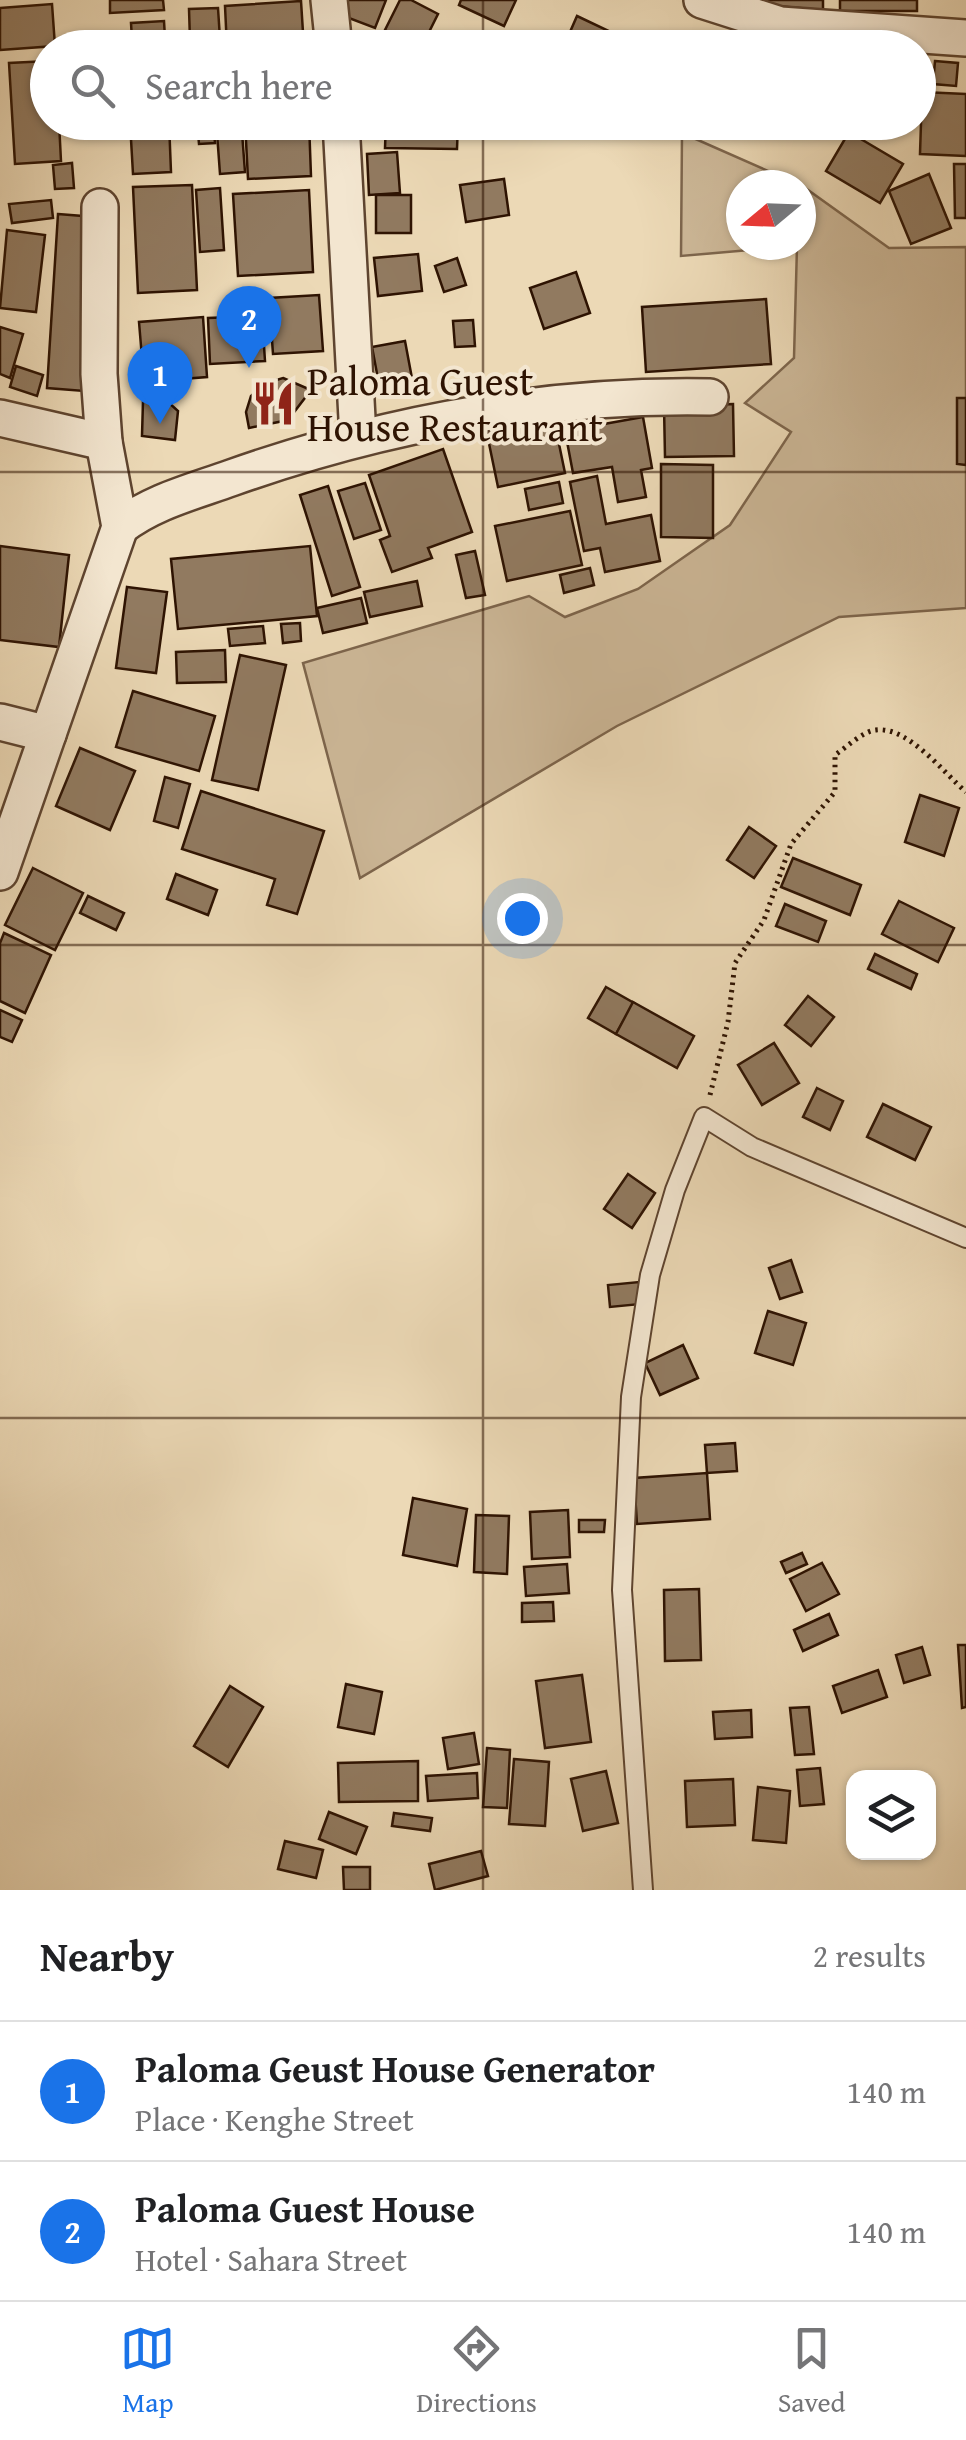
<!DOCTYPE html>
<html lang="en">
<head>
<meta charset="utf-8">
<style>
  :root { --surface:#fff; --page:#f2f2f2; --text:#202124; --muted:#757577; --line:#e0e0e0; --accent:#1a73e8 }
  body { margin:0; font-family:"Gentium Book Plus",serif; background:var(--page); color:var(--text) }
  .controls { position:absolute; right:30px; bottom:30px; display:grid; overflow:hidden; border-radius:20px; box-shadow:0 2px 8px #0004 }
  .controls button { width:90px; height:90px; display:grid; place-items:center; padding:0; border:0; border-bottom:2px solid var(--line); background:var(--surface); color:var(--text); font:50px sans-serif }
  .compass { position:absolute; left:726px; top:170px; width:90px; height:90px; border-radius:50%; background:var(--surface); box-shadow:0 2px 8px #0004; rotate:251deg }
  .you { position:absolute; left:522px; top:918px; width:35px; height:35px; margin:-25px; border:8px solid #fff; border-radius:50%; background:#1a73e8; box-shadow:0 0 0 15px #1a73e833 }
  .badge { display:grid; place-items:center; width:65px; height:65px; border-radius:50%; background:var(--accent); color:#fff; font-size:32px; font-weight:700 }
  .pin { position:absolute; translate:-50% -82px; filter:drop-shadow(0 2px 5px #0008) }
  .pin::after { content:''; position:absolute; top:52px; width:35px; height:30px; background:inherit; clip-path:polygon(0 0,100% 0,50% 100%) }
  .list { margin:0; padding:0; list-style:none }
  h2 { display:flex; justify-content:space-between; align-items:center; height:130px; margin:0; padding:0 40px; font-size:42px }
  h2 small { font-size:32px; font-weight:400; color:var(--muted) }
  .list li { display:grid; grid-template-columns:65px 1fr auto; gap:30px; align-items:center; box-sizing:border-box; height:140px; padding:0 40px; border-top:2px solid var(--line) }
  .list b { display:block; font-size:38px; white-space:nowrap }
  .list p { margin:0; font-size:32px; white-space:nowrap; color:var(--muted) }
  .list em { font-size:32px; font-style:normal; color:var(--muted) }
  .icon { flex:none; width:55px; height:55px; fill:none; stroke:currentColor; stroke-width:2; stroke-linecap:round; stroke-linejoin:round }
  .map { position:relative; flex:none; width:966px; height:1890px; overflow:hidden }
  .search { position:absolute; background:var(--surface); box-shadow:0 2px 8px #0004; left:30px; right:30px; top:30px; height:110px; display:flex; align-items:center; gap:25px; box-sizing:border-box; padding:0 35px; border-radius:55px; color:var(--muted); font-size:38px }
  .sheet { height:410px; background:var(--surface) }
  nav { display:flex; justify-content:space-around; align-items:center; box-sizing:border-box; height:140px; border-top:2px solid var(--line); background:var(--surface); font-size:28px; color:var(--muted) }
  nav a { display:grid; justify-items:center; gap:5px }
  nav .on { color:var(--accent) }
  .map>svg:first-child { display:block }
</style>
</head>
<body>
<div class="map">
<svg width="966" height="1890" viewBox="0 0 966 1890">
  <rect width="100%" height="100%" fill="#ecd9b6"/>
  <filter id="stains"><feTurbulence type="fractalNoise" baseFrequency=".002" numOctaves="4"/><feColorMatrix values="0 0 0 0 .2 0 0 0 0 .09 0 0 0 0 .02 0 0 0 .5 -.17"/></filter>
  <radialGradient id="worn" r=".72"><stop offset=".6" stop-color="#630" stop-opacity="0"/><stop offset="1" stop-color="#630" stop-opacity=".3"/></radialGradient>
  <!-- green -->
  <polygon fill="#ccb797" stroke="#7d654c" stroke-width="2.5" points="682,133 800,185 741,185 741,245 801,245 801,185 889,248 966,247 966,608 839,617 617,726 360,878 303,663 529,596 565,617 638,589 730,525 791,432 745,403 794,358 797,246 681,256"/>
  <!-- building -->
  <g fill="#917a60" stroke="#2e1302" stroke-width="2.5">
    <polygon points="110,0 163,0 164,10 110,13"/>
    <polygon points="347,0 386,0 375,28 341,15"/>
    <polygon points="400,0 411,0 438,14 421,48 385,30"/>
    <polygon points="461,0 516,0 504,26 459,5"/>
    <polygon points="754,0 823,0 823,10 754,4"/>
    <rect x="840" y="0" width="77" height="11"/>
    <polygon points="301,1 304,48 227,48 225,6"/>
    <polygon points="52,4 55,46 0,50 0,8"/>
    <polygon points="218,8 220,39 190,40 189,9"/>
    <polygon points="577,16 611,32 604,48 563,48"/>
    <polygon points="164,21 165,38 132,40 131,23"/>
    <polygon points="633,35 667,48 628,48"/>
    <polygon points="48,61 48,122 59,122 61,161 15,164 9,63"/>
    <polygon points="935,61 958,63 956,86 933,84"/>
    <polygon points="922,92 966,94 966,156 920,154"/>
    <polygon points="130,122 169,122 171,172 133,174"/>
    <polygon points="197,122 213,122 215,143 199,144"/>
    <polygon points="245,122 309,122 311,176 248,179"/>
    <polygon points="386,122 458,122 457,149 385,148"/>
    <polygon points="754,122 779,122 774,138 751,131"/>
    <polygon points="242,132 245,172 220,174 217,133"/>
    <polygon points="849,132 903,164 880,203 826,171"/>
    <polygon points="397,152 400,193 369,195 367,154"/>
    <polygon points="72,163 74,188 55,189 53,165"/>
    <polygon points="954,164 966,164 966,218 955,218"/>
    <polygon points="929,174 951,228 911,244 889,191"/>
    <polygon points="504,179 509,215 466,222 460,185"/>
    <polygon points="192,185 197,290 138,293 133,187"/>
    <polygon points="220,188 224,250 200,252 196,190"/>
    <polygon points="309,190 313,272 238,276 233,194"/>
    <rect x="376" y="195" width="35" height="38"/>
    <polygon points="51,200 53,218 12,223 9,204"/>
    <polygon points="58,214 95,217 84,391 47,388"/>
    <polygon points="7,230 45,235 36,312 0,308"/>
    <polygon points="418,254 422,291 378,296 374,258"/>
    <polygon points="457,258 466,285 444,292 435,266"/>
    <polygon points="576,272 590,313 544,329 530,288"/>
    <polygon points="319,295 323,351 273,354 269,298"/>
    <polygon points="766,299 771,364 646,372 642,307"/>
    <polygon points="262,316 265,361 210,364 208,318"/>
    <polygon points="203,317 207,377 144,382 139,322"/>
    <polygon points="473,320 475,346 455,347 453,321"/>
    <polygon points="0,327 23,334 10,378 0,374"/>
    <polygon points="405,341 414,389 381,395 372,347"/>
    <polygon points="16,366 43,375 37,396 10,387"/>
    <polygon points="283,378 311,390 288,420 249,428 246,412 251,396 266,383"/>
    <polygon points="957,398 966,398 966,465 957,464"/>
    <polygon points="143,401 167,401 178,411 175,440 142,436"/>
    <polygon points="733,404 734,456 665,457 664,406"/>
    <polygon points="553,415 565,473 498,487 486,429"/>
    <polygon points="643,417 652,468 641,470 646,497 618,502 612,467 573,473 565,431"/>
    <polygon points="443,449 472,532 428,548 432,558 392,572 380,540 390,536 369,475"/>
    <polygon points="661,464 713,465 713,538 661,537"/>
    <polygon points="597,476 606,524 651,515 660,561 605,572 600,548 584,551 570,482"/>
    <polygon points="559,482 563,503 529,510 525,489"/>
    <polygon points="365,483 381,530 354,539 338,491"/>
    <polygon points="328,486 360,587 332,596 300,495"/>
    <polygon points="570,511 582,565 507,581 495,526"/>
    <polygon points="0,546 69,555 59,647 0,640"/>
    <polygon points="310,546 317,616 178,629 171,559"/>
    <polygon points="475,551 485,595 466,598 456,555"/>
    <polygon points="590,568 594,585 564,593 560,575"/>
    <polygon points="417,581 422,606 370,617 364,592"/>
    <polygon points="127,587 167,592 156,673 116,668"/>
    <polygon points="361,598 367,623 323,633 317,608"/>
    <polygon points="300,623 301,641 283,643 281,624"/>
    <polygon points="263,626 265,643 230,646 228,629"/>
    <polygon points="225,650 226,682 177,683 176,652"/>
    <polygon points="240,655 286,665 258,790 212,780"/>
    <polygon points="133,691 215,716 199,771 116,747"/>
    <polygon points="80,748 135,771 110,830 56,806"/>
    <polygon points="165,777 190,784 178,828 154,821"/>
    <polygon points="201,791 324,831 297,914 267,905 275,879 182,849"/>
    <polygon points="920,795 959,808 944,856 905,842"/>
    <polygon points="749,827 776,846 754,878 727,860"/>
    <polygon points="793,858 861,885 850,915 781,887"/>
    <polygon points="33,868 83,893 55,950 5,925"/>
    <polygon points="176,874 217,890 208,915 167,899"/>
    <polygon points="88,896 124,913 116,930 80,913"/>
    <polygon points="899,901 954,928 938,962 882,934"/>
    <polygon points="785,904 826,921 818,942 776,926"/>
    <polygon points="4,933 51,955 25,1013 0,1001 0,943"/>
    <polygon points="875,954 917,974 911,989 868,969"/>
    <polygon points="606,987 634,1003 616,1034 588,1018"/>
    <polygon points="808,996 834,1017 811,1046 785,1025"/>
    <polygon points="633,1002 694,1036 677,1068 616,1034"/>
    <polygon points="0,1010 22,1020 12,1042 0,1037"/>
    <polygon points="774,1043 799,1083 762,1105 738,1065"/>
    <polygon points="817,1088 843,1101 830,1130 803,1117"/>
    <polygon points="883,1104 931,1127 915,1160 867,1137"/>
    <polygon points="628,1174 655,1193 632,1228 604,1209"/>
    <polygon points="791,1260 802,1292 780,1299 769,1268"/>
    <polygon points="639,1282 641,1304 610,1307 608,1285"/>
    <polygon points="768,1311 806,1323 793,1365 755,1353"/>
    <polygon points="683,1345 698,1378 660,1395 645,1363"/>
    <polygon points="735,1443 737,1471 707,1473 705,1445"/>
    <polygon points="707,1473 710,1519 637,1524 634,1478"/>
    <polygon points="413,1498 467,1509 457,1566 403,1555"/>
    <polygon points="568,1510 570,1557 532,1559 530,1512"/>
    <polygon points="476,1515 509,1516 507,1574 474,1572"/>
    <polygon points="579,1520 605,1520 604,1532 579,1532"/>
    <polygon points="802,1553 807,1564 786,1573 781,1562"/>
    <polygon points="822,1563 839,1594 806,1611 790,1579"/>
    <polygon points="567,1564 569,1593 526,1596 524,1567"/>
    <polygon points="699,1589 701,1660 665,1661 664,1590"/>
    <polygon points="553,1602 554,1621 522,1622 522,1603"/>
    <polygon points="829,1614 838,1635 803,1651 794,1630"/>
    <polygon points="958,1645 966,1645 966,1707 962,1708"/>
    <polygon points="922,1647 930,1675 904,1683 896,1655"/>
    <polygon points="878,1670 887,1697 842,1713 833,1686"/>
    <polygon points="582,1675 591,1742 545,1748 536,1681"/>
    <polygon points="346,1684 382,1692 374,1734 338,1727"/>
    <polygon points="230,1686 263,1707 228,1767 194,1746"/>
    <polygon points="809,1707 814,1754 795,1755 790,1708"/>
    <polygon points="751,1710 752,1737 715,1739 713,1712"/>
    <polygon points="474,1733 479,1764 448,1769 443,1738"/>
    <polygon points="487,1748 510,1750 507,1808 483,1807"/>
    <polygon points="514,1759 549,1762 545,1826 509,1824"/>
    <polygon points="418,1761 418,1801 339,1802 338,1763"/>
    <polygon points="820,1768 824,1804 800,1806 797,1770"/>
    <polygon points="606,1771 618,1823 583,1831 571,1779"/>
    <polygon points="477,1773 478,1798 428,1801 426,1776"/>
    <polygon points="733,1779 735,1825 687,1827 685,1781"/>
    <polygon points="758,1787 790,1791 786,1843 753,1840"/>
    <polygon points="329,1812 367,1827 356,1854 319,1839"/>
    <polygon points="394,1813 432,1818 430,1831 392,1826"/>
    <polygon points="285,1841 323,1850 316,1878 278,1869"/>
    <polygon points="481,1851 488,1876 435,1890 429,1864"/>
    <polygon points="343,1867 370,1867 370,1890 344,1890"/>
  </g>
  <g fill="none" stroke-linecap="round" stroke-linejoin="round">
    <defs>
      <polyline id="service" points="643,1890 622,1590 631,1397 650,1275 675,1190 704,1117 752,1147 966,1238"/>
      <g id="minor">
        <polyline points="329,0 334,48"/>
        <polyline points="702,0 780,25 966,38"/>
        <polyline points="341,122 358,437"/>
        <polyline points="0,418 104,442"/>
        <path d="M120,527C152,502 192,492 231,478C386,423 544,394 710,397"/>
        <polyline points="0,722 48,734"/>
        <polyline points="0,872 120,527 104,442 99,374 100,207"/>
      </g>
    </defs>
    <!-- service casing -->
    <use href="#service" stroke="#5e442f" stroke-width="22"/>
    <!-- minor casing -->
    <use href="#minor" stroke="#5e442f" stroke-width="40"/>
    <!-- path -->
    <path stroke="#2e1302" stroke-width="5" stroke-dasharray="2.5 5" stroke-linecap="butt" d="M710,1095L728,1022L735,963L764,920L791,844L835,792V755C847,747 863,731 876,730C908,726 944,773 966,792"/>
    <!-- service -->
    <use href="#service" stroke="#f3e6d0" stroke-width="18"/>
    <!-- minor -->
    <use href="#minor" stroke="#f3e6d0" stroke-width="35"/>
  </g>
  <!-- grid -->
  <path fill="none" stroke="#2e1302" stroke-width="2.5" stroke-opacity="0.55" d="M483,0V48M483,122V1890M0,472H966M0,945H966M0,1418H966"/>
  <!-- icons -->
  <defs>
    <symbol id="restaurant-bare" viewBox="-9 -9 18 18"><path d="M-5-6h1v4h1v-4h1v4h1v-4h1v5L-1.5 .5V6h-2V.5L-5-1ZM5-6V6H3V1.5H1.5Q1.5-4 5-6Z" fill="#8f2418" stroke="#f3e6d0" stroke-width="2.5" paint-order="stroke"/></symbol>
  </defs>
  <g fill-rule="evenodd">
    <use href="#restaurant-bare" x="242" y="372" width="63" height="63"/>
  </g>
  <g text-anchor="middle" stroke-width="8" stroke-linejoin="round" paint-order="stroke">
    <!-- poi labels -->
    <g font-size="40" fill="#2e1302" stroke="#f3e6d0" text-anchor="start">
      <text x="307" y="395">Paloma Guest<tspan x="307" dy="46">House Restaurant</tspan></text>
    </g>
  </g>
  <rect width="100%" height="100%" filter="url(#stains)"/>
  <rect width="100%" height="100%" fill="url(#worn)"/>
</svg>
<div class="controls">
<button><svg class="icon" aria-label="layers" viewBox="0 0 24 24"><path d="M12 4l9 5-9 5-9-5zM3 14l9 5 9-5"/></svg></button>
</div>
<svg class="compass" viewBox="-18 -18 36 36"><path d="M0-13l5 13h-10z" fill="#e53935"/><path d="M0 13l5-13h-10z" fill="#757577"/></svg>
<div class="you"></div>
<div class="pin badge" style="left:160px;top:424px">1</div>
<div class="pin badge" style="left:249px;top:368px">2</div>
<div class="search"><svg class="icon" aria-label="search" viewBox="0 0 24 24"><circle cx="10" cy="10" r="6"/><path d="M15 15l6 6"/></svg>Search here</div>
</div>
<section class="sheet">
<h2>Nearby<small>2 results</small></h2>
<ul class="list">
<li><span class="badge">1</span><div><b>Paloma Geust House Generator</b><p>Place · Kenghe Street</p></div><em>140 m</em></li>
<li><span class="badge">2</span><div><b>Paloma Guest House</b><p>Hotel · Sahara Street</p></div><em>140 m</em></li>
</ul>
</section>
<nav>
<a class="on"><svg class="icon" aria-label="map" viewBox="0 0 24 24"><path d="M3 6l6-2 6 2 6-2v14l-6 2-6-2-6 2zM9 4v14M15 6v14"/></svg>Map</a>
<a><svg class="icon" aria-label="directions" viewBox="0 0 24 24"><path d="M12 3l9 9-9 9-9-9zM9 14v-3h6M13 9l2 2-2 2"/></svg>Directions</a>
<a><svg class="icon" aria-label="saved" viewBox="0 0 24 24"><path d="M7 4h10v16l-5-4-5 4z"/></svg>Saved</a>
</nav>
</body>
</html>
